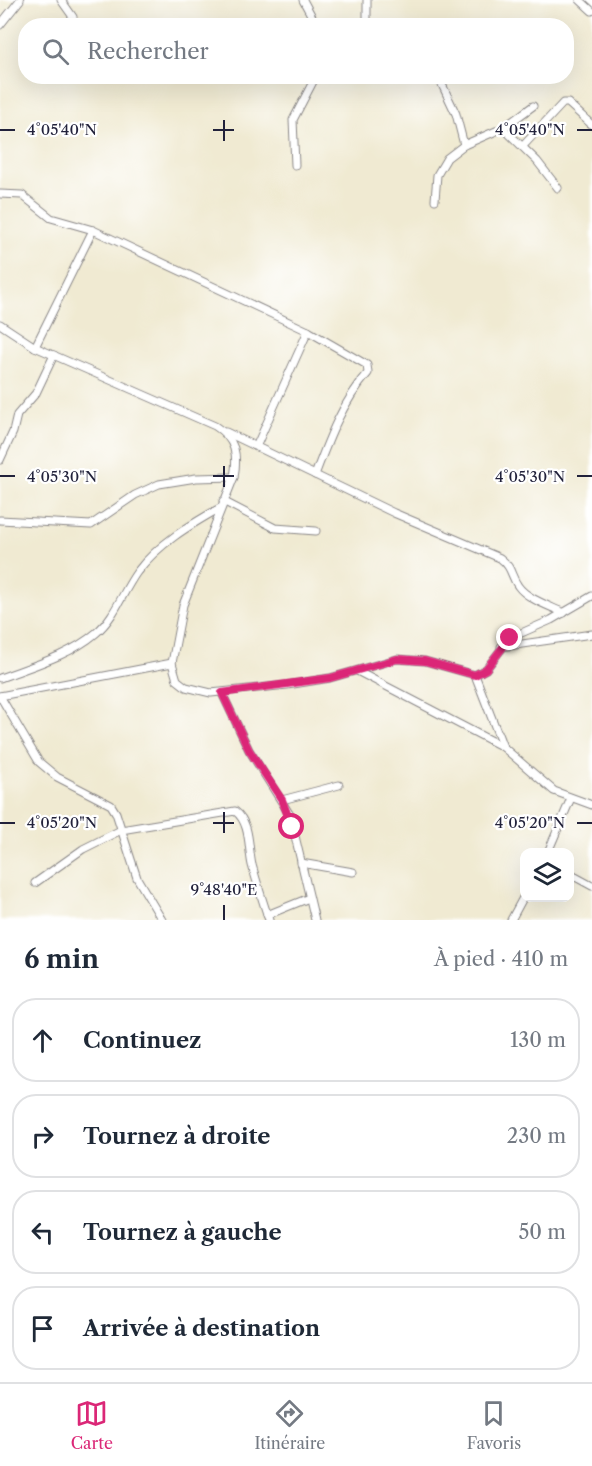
<!DOCTYPE html>
<html lang="fr">
<head>
<meta charset="utf-8">
<style>
  :root { --surface:#fff; --page:#f6f6f7; --text:#1f2937; --muted:#747a83; --line:#e0e1e3; --accent:#db2777 }
  body { margin:0; font-family:"Libre Caslon Text",serif; background:var(--page); color:var(--text) }
  .controls { position:absolute; right:18px; bottom:18px; display:grid; overflow:hidden; border-radius:12px; box-shadow:0 6px 24px #0002 }
  .controls button { width:54px; height:54px; display:grid; place-items:center; padding:0; border:0; border-bottom:2px solid var(--line); background:var(--surface); color:var(--text); font:30px sans-serif }
  .stop { position:absolute; width:18px; height:18px; margin:-14px; border:4px solid #db2777; border-radius:50%; background:#fff }
  .stop.end { background:#db2777; border-color:#fff; box-shadow:0 2px 6px #0008 }
  .list { margin:0; padding:0; list-style:none }
  h2 { display:flex; justify-content:space-between; align-items:center; height:78px; margin:0; padding:0 24px; font-size:26px }
  h2 small { font-size:20px; font-weight:400; color:var(--muted) }
  .list li { display:grid; grid-template-columns:39px 1fr auto; gap:18px; align-items:center; box-sizing:border-box; height:84px; margin:0 12px 12px; padding:0 12px; border:2px solid var(--line); border-radius:24px }
  .list b { display:block; font-size:22px; white-space:nowrap }
  .list em { font-size:20px; font-style:normal; color:var(--muted) }
  .icon { flex:none; width:33px; height:33px; fill:none; stroke:currentColor; stroke-width:2; stroke-linecap:round; stroke-linejoin:round }
  .map { position:relative; flex:none; width:592px; height:920px; overflow:hidden }
  .search { position:absolute; background:var(--surface); box-shadow:0 6px 24px #0002; left:18px; right:18px; top:18px; height:66px; display:flex; align-items:center; gap:15px; box-sizing:border-box; padding:0 21px; border-radius:24px; color:var(--muted); font-size:22px }
  .sheet { height:462px; background:var(--surface) }
  nav { display:flex; justify-content:space-around; align-items:center; box-sizing:border-box; height:84px; border-top:2px solid var(--line); background:var(--surface); font-size:16px; color:var(--muted) }
  nav a { display:grid; justify-items:center; gap:3px }
  nav .on { color:var(--accent) }
  .map>svg:first-child { display:block }
</style>
</head>
<body>
<div class="map">
<svg width="592" height="920" viewBox="0 0 592 920">
  <rect width="100%" height="100%" fill="#fff"/>
  <filter id="ink" filterUnits="userSpaceOnUse"><feTurbulence type="fractalNoise" baseFrequency=".0167" numOctaves="2"/><feDisplacementMap in="SourceGraphic" scale="12" xChannelSelector="R" yChannelSelector="G"/><feConvolveMatrix kernelMatrix="1 2 1 2 8 2 1 2 1" color-interpolation-filters="sRGB"/></filter>
  <filter id="wash" filterUnits="userSpaceOnUse"><feTurbulence type="fractalNoise" baseFrequency=".008" numOctaves="4" result="noise"/><feDisplacementMap in="SourceGraphic" scale="24" xChannelSelector="R" yChannelSelector="G"/><feGaussianBlur stdDeviation="1.35" result="paint"/><feColorMatrix in="noise" values="0 0 0 0 0 0 0 0 0 0 0 0 0 0 0 0 0 1.4 0 .05"/><feComposite in="paint" operator="in"/></filter>
  <g filter="url(#wash)">
    <rect width="100%" height="100%" fill="#f0ead2"/>
  </g>
  <g filter="url(#ink)">
    <g fill="none" stroke-linecap="round" stroke-linejoin="round">
      <defs>
        <g id="minor">
          <polyline points="61,0 73,17"/>
          <polyline points="303,0 317,26"/>
          <polyline points="367,0 367,26"/>
          <polyline points="580,0 592,11"/>
          <polyline points="0,25 20,0"/>
          <polyline points="438,76 456,114 464,145"/>
          <polyline points="503,128 537,161 558,188"/>
          <polyline points="523,146 563,103 568,103 592,125"/>
          <polyline points="295,165 293,120 316,76"/>
          <path d="M0,194L22,195L51,218L93,230L308,331L367,365L368,373C342,403 329,438 315,475"/>
          <polyline points="435,200 437,175 447,158 464,145 503,128 533,106"/>
          <path d="M0,324L35,347L215,426C236,439 238,455 234,477L183,605L172,663L177,680L186,687L211,693L287,685L330,678L397,659L425,661L475,675L486,669L510,638L551,620L592,596"/>
          <polyline points="35,347 93,230"/>
          <path d="M226,432L394,513L500,558C513,568 510,575 518,586C527,599 550,606 564,613"/>
          <polyline points="256,447 308,331"/>
          <polyline points="0,460 13,432 17,415 36,393 54,355"/>
          <polyline points="223,501 275,528 316,531"/>
          <polyline points="0,520 91,525 135,495 159,484 196,478 234,477"/>
          <polyline points="501,647 592,634"/>
          <polyline points="357,671 503,747 554,791 592,805"/>
          <polyline points="475,675 503,747"/>
          <path d="M0,678C32,666 69,656 96,633C115,617 122,593 137,572C158,544 190,525 220,508"/>
          <polyline points="222,693 249,750 290,815 315,920"/>
          <polyline points="0,696 39,762 57,777 111,805 116,813 137,878 162,920"/>
          <polyline points="0,696 172,663"/>
          <polyline points="282,800 339,785"/>
          <polyline points="548,852 571,798"/>
          <polyline points="301,863 353,872"/>
          <polyline points="570,874 592,886"/>
          <path d="M35,883L83,849L121,830L235,811C251,823 248,848 252,865C257,883 263,902 269,920"/>
          <polyline points="267,915 309,898"/>
          <polyline points="511,920 524,896"/>
        </g>
      </defs>
      <!-- minor casing -->
      <use href="#minor" stroke="#898686" stroke-width="9"/>
      <!-- minor -->
      <use href="#minor" stroke="#fff" stroke-width="7"/>
    </g>
  </g>
  <g fill="none" stroke-linecap="round" stroke-linejoin="round" filter="url(#ink)">
    <!-- route -->
    <polyline stroke="#db2777" stroke-width="8" points="292,827 282,800 249,750 222,693 330,678 397,659 425,661 475,675 486,669 510,638"/>
  </g>
  <!-- ticks -->
  <path fill="none" stroke="#22223b" stroke-width="2" d="M224,120V141M0,130H15M213,130H234M577,130H592M224,466V487M0,476H15M213,476H234M577,476H592M224,812V833M0,823H15M213,823H234M577,823H592M224,905V920"/>
  <g font-size="15" text-anchor="middle" fill="#22223b" stroke="#fff" stroke-width="4.5" stroke-linejoin="round" paint-order="stroke">
    <text x="62" y="135">4°05'40"N</text>
    <text x="530" y="135">4°05'40"N</text>
    <text x="62" y="482">4°05'30"N</text>
    <text x="530" y="482">4°05'30"N</text>
    <text x="62" y="828">4°05'20"N</text>
    <text x="530" y="828">4°05'20"N</text>
    <text x="224" y="895">9°48'40"E</text>
  </g>
</svg>
<div class="controls">
<button><svg class="icon" aria-label="layers" viewBox="0 0 24 24"><path d="M12 4l9 5-9 5-9-5zM3 14l9 5 9-5"/></svg></button>
</div>
<div class="stop" style="left:292px;top:827px"></div>
<div class="stop end" style="left:510px;top:638px"></div>
<div class="search"><svg class="icon" aria-label="search" viewBox="0 0 24 24"><circle cx="10" cy="10" r="6"/><path d="M15 15l6 6"/></svg>Rechercher</div>
</div>
<section class="sheet">
<h2>6 min<small>À pied · 410 m</small></h2>
<ul class="list">
<li><svg class="icon" aria-label="ahead" viewBox="0 0 24 24"><path d="M12 20V5M6 11l6-6 6 6"/></svg><div><b>Continuez</b></div><em>130 m</em></li>
<li><svg class="icon" aria-label="right" viewBox="0 0 24 24"><path d="M7 20v-9h11M14 6l5 5-5 5"/></svg><div><b>Tournez à droite</b></div><em>230 m</em></li>
<li><svg class="icon" aria-label="left" viewBox="0 0 24 24"><path d="M17 20v-9H6M10 6l-5 5 5 5"/></svg><div><b>Tournez à gauche</b></div><em>50 m</em></li>
<li><svg class="icon" aria-label="arrive" viewBox="0 0 24 24"><path d="M6 21V4h12l-3 4 3 4H6"/></svg><div><b>Arrivée à destination</b></div></li>
</ul>
</section>
<nav>
<a class="on"><svg class="icon" aria-label="map" viewBox="0 0 24 24"><path d="M3 6l6-2 6 2 6-2v14l-6 2-6-2-6 2zM9 4v14M15 6v14"/></svg>Carte</a>
<a><svg class="icon" aria-label="directions" viewBox="0 0 24 24"><path d="M12 3l9 9-9 9-9-9zM9 14v-3h6M13 9l2 2-2 2"/></svg>Itinéraire</a>
<a><svg class="icon" aria-label="saved" viewBox="0 0 24 24"><path d="M7 4h10v16l-5-4-5 4z"/></svg>Favoris</a>
</nav>
</body>
</html>
